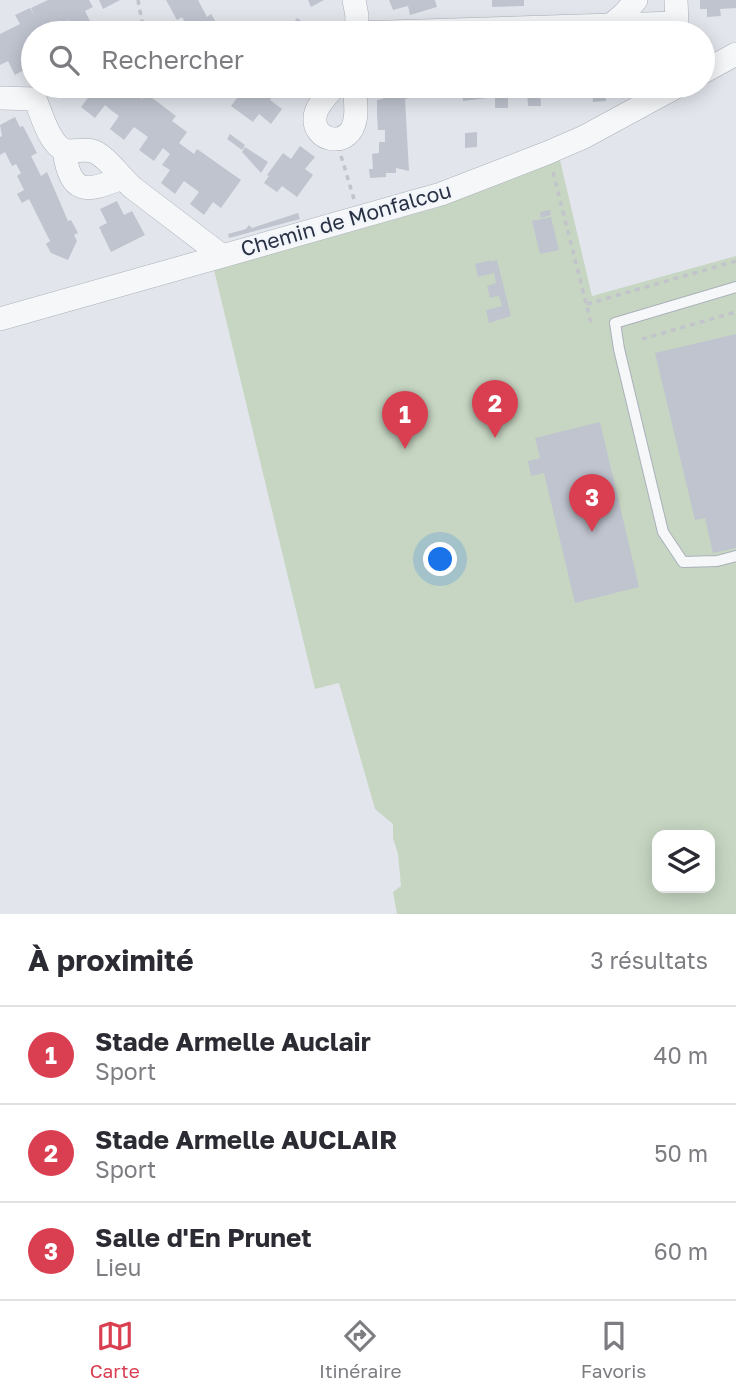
<!DOCTYPE html>
<html lang="fr">
<head>
<meta charset="utf-8">
<style>
  :root { --surface:#fff; --page:#f2f2f3; --text:#2b2b33; --muted:#7c7c81; --line:#e1e1e2; --accent:#d93f50 }
  body { margin:0; font-family:"Golos Text",sans-serif; background:var(--page); color:var(--text) }
  .controls { position:absolute; right:21px; bottom:21px; display:grid; overflow:hidden; border-radius:14px; box-shadow:0 4px 18px #0003 }
  .controls button { width:63px; height:63px; display:grid; place-items:center; padding:0; border:0; border-bottom:2px solid var(--line); background:var(--surface); color:var(--text); font:35px sans-serif }
  .you { position:absolute; left:441px; top:560px; width:24px; height:24px; margin:-18px; border:5px solid #fff; border-radius:50%; background:#1a73e8; box-shadow:0 0 0 10px #1a73e833 }
  .badge { display:grid; place-items:center; width:46px; height:46px; border-radius:50%; background:var(--accent); color:#fff; font-size:23px; font-weight:700 }
  .pin { position:absolute; translate:-50% -58px; filter:drop-shadow(0 2px 4px #0008) }
  .pin::after { content:''; position:absolute; top:37px; width:24px; height:21px; background:inherit; clip-path:polygon(0 0,100% 0,50% 100%) }
  .list { margin:0; padding:0; list-style:none }
  h2 { display:flex; justify-content:space-between; align-items:center; height:91px; margin:0; padding:0 28px; font-size:30px }
  h2 small { font-size:23px; font-weight:400; color:var(--muted) }
  .list li { display:grid; grid-template-columns:46px 1fr auto; gap:21px; align-items:center; box-sizing:border-box; height:98px; padding:0 28px; border-top:2px solid var(--line) }
  .list b { display:block; font-size:26px; white-space:nowrap }
  .list p { margin:0; font-size:23px; white-space:nowrap; color:var(--muted) }
  .list em { font-size:23px; font-style:normal; color:var(--muted) }
  .icon { flex:none; width:38px; height:38px; fill:none; stroke:currentColor; stroke-width:2; stroke-linecap:round; stroke-linejoin:round }
  .map { position:relative; flex:none; width:736px; height:914px; overflow:hidden }
  .search { position:absolute; background:var(--surface); box-shadow:0 4px 18px #0003; left:21px; right:21px; top:21px; height:77px; display:flex; align-items:center; gap:18px; box-sizing:border-box; padding:0 24px; border-radius:38px; color:var(--muted); font-size:26px }
  .sheet { height:385px; background:var(--surface) }
  nav { display:flex; justify-content:space-around; align-items:center; box-sizing:border-box; height:98px; border-top:2px solid var(--line); background:var(--surface); font-size:19px; color:var(--muted) }
  nav a { display:grid; justify-items:center; gap:4px }
  nav .on { color:var(--accent) }
  .map>svg:first-child { display:block }
</style>
</head>
<body>
<div class="map">
<svg width="736" height="914" viewBox="0 0 736 914">
  <rect width="100%" height="100%" fill="#e2e6ec"/>
  <!-- green -->
  <path fill="#c7d6c3" fill-rule="evenodd" d="M559,156L592,296L736,256V914H397L393,892L401,886L398,854L393,838V824L375,809L339,683L315,689L214,270L436,208ZM657,835H710V888H657Z"/>
  <!-- building -->
  <g fill="#bfc4cf">
    <polygon points="48,0 89,0 93,7 85,11 92,25 76,33 69,20 60,24 64,32 61,33 33,33 33,48 23,53 31,66 15,75 8,61 0,65 0,34 20,24 15,15 30,8 35,16 31,8"/>
    <polygon points="99,0 120,0 103,9"/>
    <polygon points="166,0 198,0 207,17 211,14 223,33 191,33 182,17 177,20"/>
    <polygon points="308,0 324,0 311,7"/>
    <polygon points="389,0 435,0 437,7 410,15 408,6 393,10"/>
    <polygon points="492,0 524,0 524,6 492,7"/>
    <polygon points="700,0 736,0 736,8 720,9 721,16 707,17 707,9 700,9"/>
    <polygon points="297,18 303,22 318,33 288,33 287,32"/>
    <polygon points="85,86 124,86 142,99 147,94 176,116 172,121 187,132 179,143 194,154 197,149 241,180 221,208 213,202 204,215 190,204 199,192 184,181 175,194 161,183 170,170 162,165 170,154 163,148 154,161 139,150 148,137 134,127 124,140 110,129 119,116 112,111 105,105 95,118 81,107 90,95 82,89"/>
    <polygon points="196,86 210,86 212,90 205,98 201,90 199,91"/>
    <polygon points="246,86 280,86 270,100 282,109 271,124 259,114 253,122 231,106"/>
    <polygon points="281,86 300,86 293,95"/>
    <polygon points="382,86 407,88 408,98 405,99 409,171 396,168 396,173 386,173 386,177 370,178 369,169 373,169 372,154 379,153 379,142 385,142 385,130 378,130 377,115 377,100 383,99"/>
    <polygon points="462,86 540,86 541,106 528,106 527,91 508,92 508,108 495,108 495,97 463,101"/>
    <polygon points="560,86 573,86 573,97 560,98"/>
    <polygon points="592,86 605,86 606,101 593,102"/>
    <polygon points="15,117 20,127 23,126 37,153 31,156 41,176 47,172 68,221 71,220 78,233 74,235 77,241 68,260 51,253 46,244 50,241 29,199 22,203 17,194 24,190 17,176 21,173 16,164 12,166 5,152 0,155 0,137 2,136 0,125"/>
    <polygon points="477,132 477,147 465,148 465,133"/>
    <polygon points="230,134 245,145 242,150 227,139"/>
    <polygon points="300,146 315,157 305,169 313,175 297,197 282,186 277,192 264,183 269,176 267,175 283,153 291,159"/>
    <polygon points="245,147 268,162 261,173 242,152"/>
    <polygon points="117,201 124,215 132,211 145,235 111,252 99,227 107,223 100,209"/>
    <polygon points="550,210 551,215 541,218 540,212"/>
    <polygon points="298,213 300,219 229,238 228,234 246,229 249,225 252,228"/>
    <polygon points="551,217 559,250 540,254 532,221"/>
    <polygon points="491,260 491,262 497,260 511,316 489,323 486,310 502,306 499,296 490,298 487,286 496,283 494,273 478,277 475,264"/>
    <polygon points="736,334 736,548 713,553 705,518 695,520 655,353"/>
    <polygon points="600,422 639,587 575,603 544,473 531,476 528,461 540,458 535,438"/>
  </g>
  <g fill="none" stroke-linecap="round" stroke-linejoin="round">
    <defs>
      <polyline id="lane" points="736,287 615,323 619,349 663,532 683,562 717,561 736,556"/>
      <g id="street">
        <polyline points="354,0 357,16 356,33"/>
        <polyline points="611,25 624,14 636,0"/>
        <polyline points="357,33 677,23 676,0"/>
        <polyline points="703,72 736,54"/>
        <path d="M335,86C328,95 315,106 315,118C313,140 346,149 354,124C358,112 355,98 354,86"/>
        <path d="M0,98L35,99C42,114 50,151 70,151C80,151 89,148 97,153C112,162 120,177 133,188L221,255"/>
        <path d="M64,151C71,195 85,193 122,178"/>
        <polyline points="0,319 441,194 547,153 584,137 678,86"/>
      </g>
    </defs>
    <!-- lane casing -->
    <use href="#lane" stroke="#aab0ba" stroke-width="12"/>
    <!-- street casing -->
    <use href="#street" stroke="#aab0ba" stroke-width="24"/>
    <!-- path -->
    <g stroke="#c1c4ca" stroke-width="3.5" stroke-dasharray="5 5" stroke-linecap="butt">
      <polyline points="138,0 144,33"/>
      <polyline points="341,156 354,199"/>
      <polyline points="553,172 591,323"/>
      <polyline points="587,304 736,261"/>
      <polyline points="642,339 736,312"/>
    </g>
    <!-- lane -->
    <use href="#lane" stroke="#f6f7f9" stroke-width="10"/>
    <!-- street -->
    <use href="#street" stroke="#f6f7f9" stroke-width="23"/>
  </g>
  <g text-anchor="middle" stroke-width="5" stroke-linejoin="round" paint-order="stroke">
    <!-- street labels -->
    <g font-size="21" fill="#293245" stroke="#f2f5f9">
      <text transform="translate(346 220) rotate(-16)" y="7">Chemin de Monfalcou</text>
    </g>
  </g>
</svg>
<div class="controls">
<button><svg class="icon" aria-label="layers" viewBox="0 0 24 24"><path d="M12 4l9 5-9 5-9-5zM3 14l9 5 9-5"/></svg></button>
</div>
<div class="you"></div>
<div class="pin badge" style="left:405px;top:449px">1</div>
<div class="pin badge" style="left:495px;top:438px">2</div>
<div class="pin badge" style="left:592px;top:532px">3</div>
<div class="search"><svg class="icon" aria-label="search" viewBox="0 0 24 24"><circle cx="10" cy="10" r="6"/><path d="M15 15l6 6"/></svg>Rechercher</div>
</div>
<section class="sheet">
<h2>À proximité<small>3 résultats</small></h2>
<ul class="list">
<li><span class="badge">1</span><div><b>Stade Armelle Auclair</b><p>Sport</p></div><em>40 m</em></li>
<li><span class="badge">2</span><div><b>Stade Armelle AUCLAIR</b><p>Sport</p></div><em>50 m</em></li>
<li><span class="badge">3</span><div><b>Salle d'En Prunet</b><p>Lieu</p></div><em>60 m</em></li>
</ul>
</section>
<nav>
<a class="on"><svg class="icon" aria-label="map" viewBox="0 0 24 24"><path d="M3 6l6-2 6 2 6-2v14l-6 2-6-2-6 2zM9 4v14M15 6v14"/></svg>Carte</a>
<a><svg class="icon" aria-label="directions" viewBox="0 0 24 24"><path d="M12 3l9 9-9 9-9-9zM9 14v-3h6M13 9l2 2-2 2"/></svg>Itinéraire</a>
<a><svg class="icon" aria-label="saved" viewBox="0 0 24 24"><path d="M7 4h10v16l-5-4-5 4z"/></svg>Favoris</a>
</nav>
</body>
</html>
